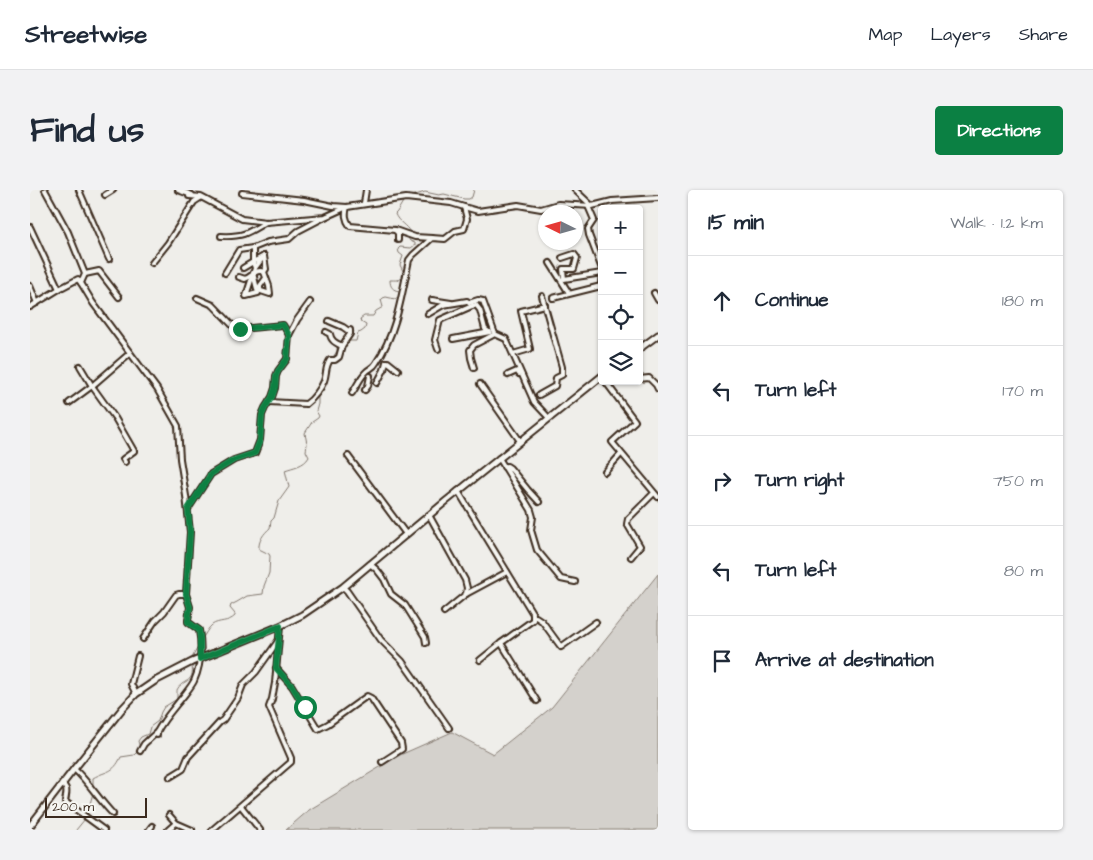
<!DOCTYPE html>
<html lang="en">
<head>
<meta charset="utf-8">
<style>
  :root { --surface:#fff; --page:#f2f2f3; --text:#1f2937; --muted:#747a83; --line:#e0e1e3; --accent:#0b8043 }
  body { margin:0; font-family:"Architects Daughter",sans-serif; background:var(--page); color:var(--text) }
  .controls { position:absolute; right:15px; top:15px; display:grid; overflow:hidden; border-radius:5px; box-shadow:0 1px 4px #0004 }
  .controls button { width:45px; height:45px; display:grid; place-items:center; padding:0; border:0; border-bottom:1px solid var(--line); background:var(--surface); color:var(--text); font:25px sans-serif }
  .compass { position:absolute; left:508px; top:15px; width:45px; height:45px; border-radius:50%; background:var(--surface); box-shadow:0 1px 4px #0004; rotate:275deg }
  .scale { position:absolute; left:15px; bottom:12px; width:102px; box-sizing:border-box; padding-left:5px; border:2px solid #3b2a1e; border-top:0; font-size:14px; line-height:18px; white-space:nowrap; color:#3b2a1e; -webkit-text-stroke:4px #f6f6f2; paint-order:stroke }
  .stop { position:absolute; width:15px; height:15px; margin:-11px; border:4px solid #0b8043; border-radius:50%; background:#fff }
  .stop.end { background:#0b8043; border-color:#fff; box-shadow:0 1px 5px #0008 }
  .list { margin:0; padding:0; list-style:none }
  h2 { display:flex; justify-content:space-between; align-items:center; height:65px; margin:0; padding:0 20px; font-size:21px }
  h2 small { font-size:16px; font-weight:400; color:var(--muted) }
  .list li { display:grid; grid-template-columns:32px 1fr auto; gap:15px; align-items:center; box-sizing:border-box; height:90px; padding:0 20px; border-top:1px solid var(--line) }
  .list b { display:block; font-size:19px; white-space:nowrap }
  .list em { font-size:16px; font-style:normal; color:var(--muted) }
  .icon { flex:none; width:28px; height:28px; fill:none; stroke:currentColor; stroke-width:2; stroke-linecap:round; stroke-linejoin:round }
  .map { position:relative; flex:none; width:628px; height:640px; overflow:hidden; border-radius:5px }
  header { display:flex; align-items:center; gap:30px; box-sizing:border-box; height:70px; padding:0 25px; background:var(--surface); border-bottom:1px solid var(--line) }
  header strong { font-size:24px }
  nav { display:flex; gap:28px; margin-inline-start:auto; font-size:18px }
  .intro { display:flex; align-items:center; justify-content:space-between; box-sizing:border-box; height:120px; padding:0 30px }
  h1 { margin:0; font-size:35px }
  .button { padding:12px 22px; border-radius:5px; background:var(--accent); color:#fff; font-size:18px; font-weight:700 }
  main { display:flex; gap:30px; padding:0 30px }
  aside { flex:1; background:var(--surface); border-radius:5px; box-shadow:0 1px 4px #0004 }
  .map>svg:first-child { display:block }
</style>
</head>
<body>
<header>
<strong>Streetwise</strong>
<nav><a>Map</a><a>Layers</a><a>Share</a></nav>
</header>
<div class="intro"><h1>Find us</h1><a class="button">Directions</a></div>
<main>
<div class="map">
<svg width="628" height="640" viewBox="0 0 628 640">
  <rect width="100%" height="100%" fill="#efeeea"/>
  <filter id="ink" filterUnits="userSpaceOnUse"><feTurbulence type="fractalNoise" baseFrequency=".02" numOctaves="2"/><feDisplacementMap in="SourceGraphic" scale="10" xChannelSelector="R" yChannelSelector="G"/><feConvolveMatrix kernelMatrix="1 2 1 2 8 2 1 2 1" color-interpolation-filters="sRGB"/></filter>
  <g filter="url(#ink)">
    <!-- green -->
    <polygon fill="#d4d1cc" stroke="#887e75" points="628,384 628,640 256,640 279,620 370,565 422,542 463,564 522,517"/>
    <g fill="none" stroke-linecap="round" stroke-linejoin="round">
      <!-- stream -->
      <g stroke="#81766d" stroke-width="1">
        <polyline points="379,7 395,2 409,5 414,4 434,9 439,9 442,7 444,0"/>
        <path d="M374,10L367,22L365,24C368,32 376,35 380,42L379,43"/>
        <path d="M318,151H326L328,143L331,142L335,139L336,135L331,132L330,129L334,126H343L346,121L353,117L351,110L353,108L356,107L365,109L371,105L369,101C363,100 360,97 360,90H361C368,90 372,91 374,83L370,75L373,66L369,63L368,59L370,57L381,58L385,55V53L380,51L377,46"/>
        <polyline points="302,169 307,161 307,156"/>
        <polyline points="297,189 298,179"/>
        <path d="M172,449C175,445 178,438 182,435C189,430 198,433 205,426V424L200,418L201,415L207,412L217,406L233,404L234,396L239,383L240,366L239,364L229,359C228,351 234,343 240,338L241,331L244,328L249,311L259,297L255,280C263,277 274,276 279,267L276,261L277,254L275,243L282,232L288,228L289,226L286,221L288,214V204"/>
        <polyline points="162,468 169,455"/>
        <path d="M110,558L108,551L111,547L118,544L120,537L128,531L131,522L134,517L147,509C147,507 147,501 147,500C152,489 165,494 162,476"/>
        <path d="M63,597V588C77,580 83,584 91,567L104,565L108,561"/>
        <polyline points="57,625 63,603"/>
        <polyline points="46,640 55,629"/>
      </g>
      <defs>
        <g id="minor">
          <path d="M15,0L38,42L55,84L51,93L63,113L127,199L148,236L150,269L156,306L160,342L156,404L160,417L158,430V432L169,440C172,457 171,475 164,491C162,495 158,500 155,504C145,517 134,528 127,542V545"/>
          <polyline points="49,0 79,69"/>
          <polyline points="148,0 162,5"/>
          <polyline points="545,0 562,16"/>
          <polyline points="212,3 274,10 303,16 317,17 376,8 421,13 434,17 448,21 488,15 511,19 528,14 562,16 582,11 628,8"/>
          <polyline points="75,5 83,0"/>
          <path d="M159,6L171,7L212,29L236,32L295,27L317,17C315,24 315,29 320,36L365,40L385,47L402,48"/>
          <polyline points="334,13 336,0"/>
          <polyline points="558,16 564,30 558,39 559,45 572,79 571,96"/>
          <polyline points="0,37 29,99 0,117"/>
          <polyline points="365,40 368,43 368,50"/>
          <path d="M191,46C213,47 218,43 236,32"/>
          <polyline points="234,66 236,79 234,82 239,96 240,104 231,101 230,99 230,96 236,88"/>
          <polygon points="234,66 225,78 223,72"/>
          <polyline points="532,68 544,64 547,68 544,79 533,79 534,89 572,83"/>
          <polyline points="122,73 138,53 164,12 170,8"/>
          <polyline points="520,73 539,103"/>
          <polyline points="213,78 223,72 223,58"/>
          <polyline points="195,83 209,60 223,58 238,52 259,49 268,41 293,28"/>
          <polyline points="223,83 228,103 216,106 225,78"/>
          <polyline points="55,84 69,81 89,107"/>
          <path d="M209,87L215,89C222,87 226,78 234,82"/>
          <polyline points="0,96 7,113"/>
          <polyline points="29,99 48,89 51,93"/>
          <polyline points="624,103 628,110"/>
          <polyline points="167,108 183,115 205,138 210,139 253,135 259,145"/>
          <polyline points="523,108 571,96 572,97"/>
          <polyline points="402,110 421,113"/>
          <polyline points="398,124 413,115 437,111 439,113 448,110 453,111 465,144 476,149 504,212 519,228"/>
          <polyline points="299,131 313,137 320,142"/>
          <path d="M296,142L300,144C301,151 306,153 312,156"/>
          <polyline points="423,149 460,142"/>
          <polyline points="408,159 405,150 410,130 442,116 446,115 450,120 455,139 459,142"/>
          <polyline points="483,164 500,159 491,121 515,115"/>
          <polyline points="50,176 62,196 85,228 104,261 93,269 95,272"/>
          <polyline points="444,178 441,168 440,160 444,155 465,144"/>
          <polyline points="478,185 487,181 489,184"/>
          <polyline points="609,189 619,188 626,195 628,199"/>
          <polyline points="575,191 605,231 582,252 628,307"/>
          <polyline points="347,193 354,180 356,172 358,172 368,180"/>
          <polyline points="450,194 490,251"/>
          <polyline points="335,200 338,196 340,186"/>
          <path d="M322,203C327,196 331,186 337,181C341,178 344,177 346,173C366,145 372,104 379,70L383,65L402,48L415,49L425,41L434,39L437,29L434,17"/>
          <polyline points="509,205 525,196 526,188 532,185 532,177 512,106"/>
          <path d="M239,212L276,214C283,209 291,199 294,191C297,183 295,177 300,170H305L309,167L312,156L320,144V140"/>
          <polyline points="39,213 62,196 100,163"/>
          <polyline points="318,266 376,344"/>
          <polyline points="469,268 501,320 503,327 501,340 507,360 531,389 545,392"/>
          <polyline points="474,277 477,276 480,278 498,300 509,312"/>
          <polyline points="575,282 591,264"/>
          <polyline points="428,301 503,424 503,430 471,453 507,511"/>
          <polyline points="158,319 181,284 204,270 225,263 230,250 232,225 235,218 242,207 245,198 246,186 248,181 257,169 259,145 267,130 280,112"/>
          <polyline points="399,325 435,390 437,398 436,404"/>
          <polyline points="601,367 610,356 597,334 598,329 624,303"/>
          <polyline points="340,374 347,380 354,389 361,404 375,415 395,447 396,453"/>
          <polyline points="313,397 317,401 351,450 372,471 419,538"/>
          <polyline points="414,422 436,404 477,382"/>
          <polyline points="503,427 506,427 512,431 531,457 566,432"/>
          <polyline points="113,449 125,431 134,422 146,405 149,404 156,404"/>
          <polyline points="450,470 471,453"/>
          <polyline points="246,478 262,496 288,539 298,534 337,506 341,508 371,553 372,559 352,572"/>
          <polyline points="106,504 101,494 108,466"/>
          <polyline points="110,561 114,554 127,542"/>
          <path d="M44,579C59,592 69,610 83,624"/>
          <polyline points="140,587 153,579 158,567 190,532 193,530 208,508 213,495 226,482 248,451"/>
          <path d="M32,594C39,599 36,604 35,612L37,613L74,640"/>
          <polyline points="211,616 230,640"/>
          <polyline points="139,625 146,633 162,640"/>
          <polyline points="119,640 122,636"/>
          <polyline points="138,640 146,633"/>
          <polyline points="182,640 261,572 261,568 239,517 242,509 245,493 250,436"/>
        </g>
        <g id="secondary">
          <polyline points="609,159 628,145"/>
          <polyline points="0,636 44,579 92,519 106,504 125,491 162,472 250,436 272,425 313,397 415,312 572,186"/>
        </g>
      </defs>
      <!-- minor casing -->
      <use href="#minor" stroke="#3b2a1e" stroke-width="8"/>
      <!-- secondary casing -->
      <use href="#secondary" stroke="#3b2a1e" stroke-width="9"/>
      <!-- minor -->
      <use href="#minor" stroke="#f6f6f2" stroke-width="4"/>
      <!-- secondary -->
      <use href="#secondary" stroke="#f6f6f2" stroke-width="5"/>
    </g>
  </g>
  <g fill="none" stroke-linecap="round" stroke-linejoin="round" filter="url(#ink)">
    <!-- route -->
    <polyline stroke="#0b8043" stroke-width="6" points="210,139 253,135 259,145 257,169 248,181 246,186 245,198 242,207 235,218 232,225 230,250 225,263 204,270 181,284 158,319 160,342 156,404 160,417 158,430 158,432 169,440 170,448 170,469 250,436 246,478 262,496 275,517"/>
  </g>
</svg>
<div class="controls">
<button>+</button>
<button>−</button>
<button><svg class="icon" aria-label="locate" viewBox="0 0 24 24"><circle cx="12" cy="12" r="6"/><path d="M12 2v4M12 18v4M2 12h4M18 12h4"/></svg></button>
<button><svg class="icon" aria-label="layers" viewBox="0 0 24 24"><path d="M12 4l9 5-9 5-9-5zM3 14l9 5 9-5"/></svg></button>
</div>
<svg class="compass" viewBox="-18 -18 36 36"><path d="M0-13l5 13h-10z" fill="#e53935"/><path d="M0 13l5-13h-10z" fill="#747a83"/></svg>
<div class="scale">200 m</div>
<div class="stop" style="left:275px;top:517px"></div>
<div class="stop end" style="left:210px;top:139px"></div>
</div>
<aside>
<h2>15 min<small>Walk · 1.2 km</small></h2>
<ul class="list">
<li><svg class="icon" aria-label="ahead" viewBox="0 0 24 24"><path d="M12 20V5M6 11l6-6 6 6"/></svg><div><b>Continue</b></div><em>180 m</em></li>
<li><svg class="icon" aria-label="left" viewBox="0 0 24 24"><path d="M17 20v-9H6M10 6l-5 5 5 5"/></svg><div><b>Turn left</b></div><em>170 m</em></li>
<li><svg class="icon" aria-label="right" viewBox="0 0 24 24"><path d="M7 20v-9h11M14 6l5 5-5 5"/></svg><div><b>Turn right</b></div><em>750 m</em></li>
<li><svg class="icon" aria-label="left" viewBox="0 0 24 24"><path d="M17 20v-9H6M10 6l-5 5 5 5"/></svg><div><b>Turn left</b></div><em>80 m</em></li>
<li><svg class="icon" aria-label="arrive" viewBox="0 0 24 24"><path d="M6 21V4h12l-3 4 3 4H6"/></svg><div><b>Arrive at destination</b></div></li>
</ul>
</aside>
</main>
</body>
</html>
